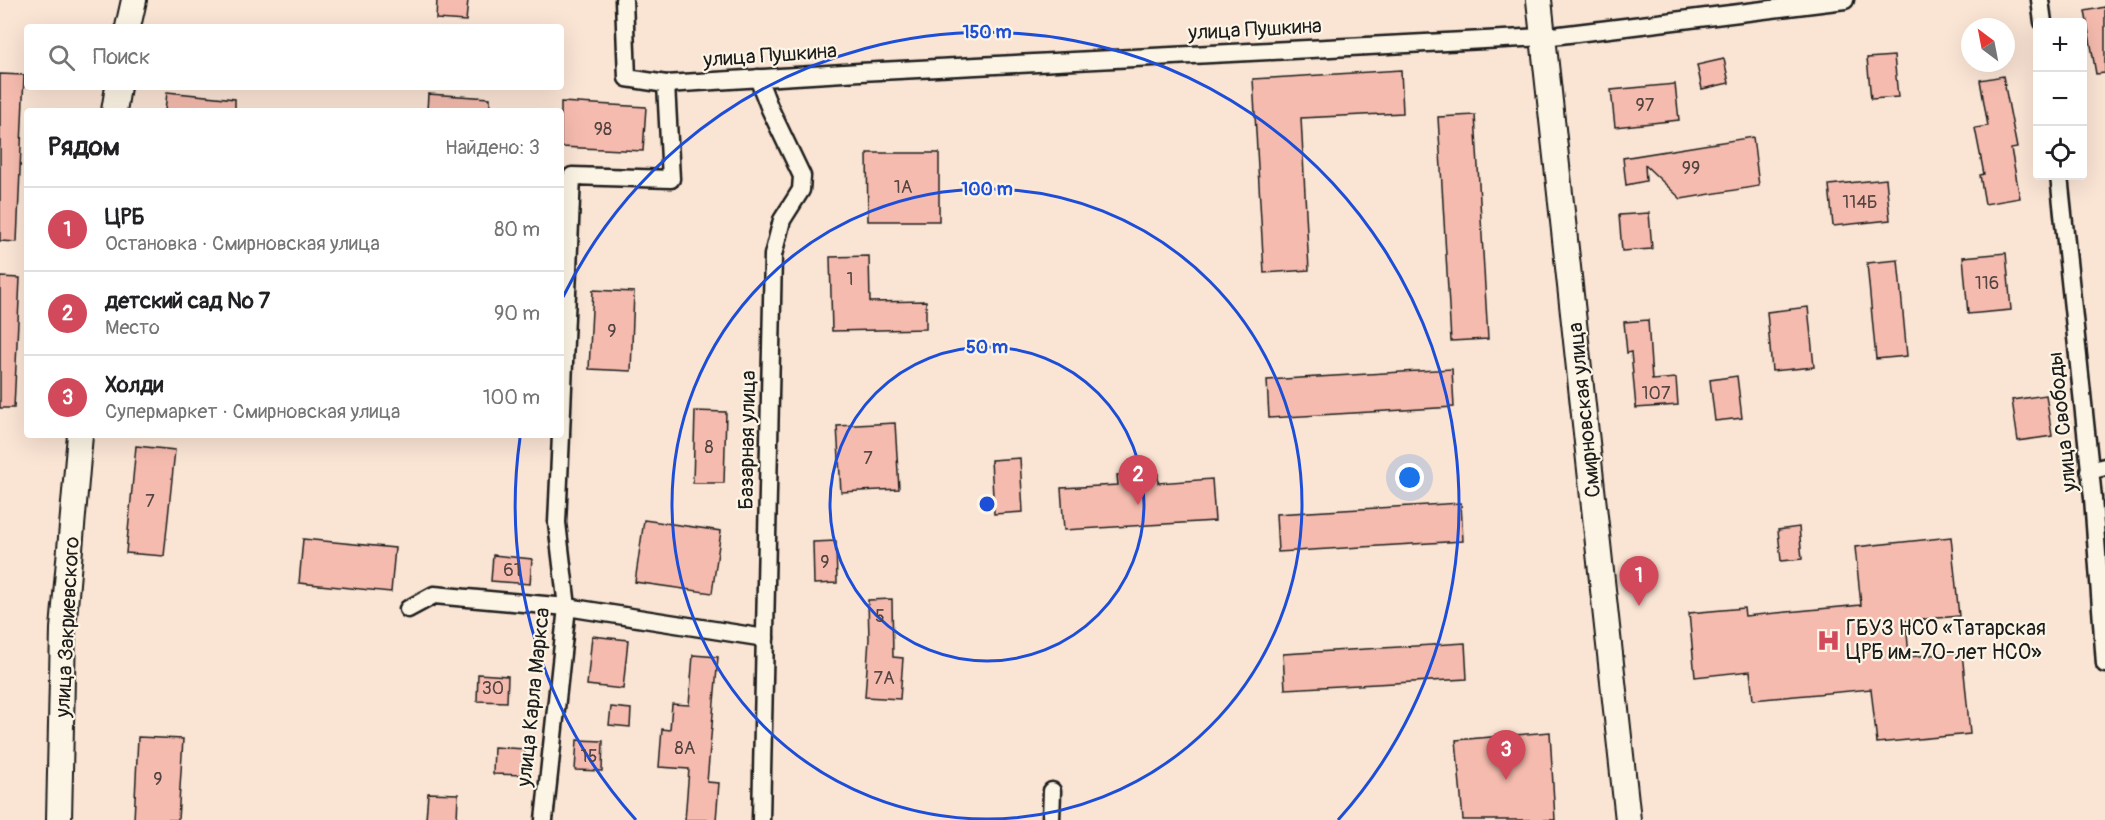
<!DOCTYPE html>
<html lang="ru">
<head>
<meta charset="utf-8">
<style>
  :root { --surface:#fff; --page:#f6f6f6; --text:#202124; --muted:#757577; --line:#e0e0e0; --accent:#d1495b }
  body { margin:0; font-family:Pangolin,sans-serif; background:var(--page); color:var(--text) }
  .controls { position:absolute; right:18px; top:18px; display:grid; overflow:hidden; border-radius:6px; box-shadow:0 6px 24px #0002 }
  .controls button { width:54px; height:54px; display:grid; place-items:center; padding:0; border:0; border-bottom:2px solid var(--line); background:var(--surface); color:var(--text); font:30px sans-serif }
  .compass { position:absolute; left:1961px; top:18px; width:54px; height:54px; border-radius:50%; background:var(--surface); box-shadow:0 6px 24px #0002; rotate:328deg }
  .you { position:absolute; left:1410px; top:478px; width:21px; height:21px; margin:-15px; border:4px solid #fff; border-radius:50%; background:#1a73e8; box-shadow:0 0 0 9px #1a73e833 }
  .badge { display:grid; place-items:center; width:39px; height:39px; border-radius:50%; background:var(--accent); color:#fff; font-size:20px; font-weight:700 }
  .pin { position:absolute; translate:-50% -50px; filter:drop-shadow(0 2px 3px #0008) }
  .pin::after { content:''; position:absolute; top:32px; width:21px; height:18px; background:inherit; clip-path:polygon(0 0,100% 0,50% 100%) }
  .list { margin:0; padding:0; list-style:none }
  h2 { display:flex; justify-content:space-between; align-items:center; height:78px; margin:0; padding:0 24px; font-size:26px }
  h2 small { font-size:20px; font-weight:400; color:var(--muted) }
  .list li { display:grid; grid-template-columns:39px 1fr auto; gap:18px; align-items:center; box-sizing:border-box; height:84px; padding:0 24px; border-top:2px solid var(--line) }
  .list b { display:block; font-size:22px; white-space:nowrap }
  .list p { margin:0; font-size:20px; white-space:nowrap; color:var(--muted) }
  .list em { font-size:20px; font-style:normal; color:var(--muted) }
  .icon { flex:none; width:33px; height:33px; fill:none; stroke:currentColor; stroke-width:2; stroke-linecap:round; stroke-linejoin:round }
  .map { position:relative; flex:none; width:2105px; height:820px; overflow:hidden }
  .search { position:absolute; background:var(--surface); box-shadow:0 6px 24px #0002; left:24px; top:24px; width:540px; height:66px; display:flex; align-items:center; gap:15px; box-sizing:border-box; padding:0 21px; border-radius:6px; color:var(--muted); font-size:22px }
  .panel { position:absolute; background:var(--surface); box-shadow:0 6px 24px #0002; left:24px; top:108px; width:540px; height:330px; border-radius:6px }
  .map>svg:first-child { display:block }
</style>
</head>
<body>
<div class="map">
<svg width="2105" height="820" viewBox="0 0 2105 820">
  <rect width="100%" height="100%" fill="#fae4d4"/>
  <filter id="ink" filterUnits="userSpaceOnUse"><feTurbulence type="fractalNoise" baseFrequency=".0167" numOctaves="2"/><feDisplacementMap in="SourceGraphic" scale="12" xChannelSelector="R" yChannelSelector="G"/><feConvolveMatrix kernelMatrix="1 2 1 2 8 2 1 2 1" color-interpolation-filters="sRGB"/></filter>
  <g filter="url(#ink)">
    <!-- building -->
    <g fill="#f5bbae" stroke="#1c1c1c" stroke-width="1.5">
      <polygon points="437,0 468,0 466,21 436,19"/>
      <polygon points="2105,7 2105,73 2096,74 2085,11"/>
      <polygon points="1894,56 1898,97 1871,99 1867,58"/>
      <polygon points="1724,59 1729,83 1702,89 1697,65"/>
      <polygon points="1401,70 1403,113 1301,118 1309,270 1264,273 1253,79"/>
      <polygon points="0,74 24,75 17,242 0,241"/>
      <polygon points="2003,76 2017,148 2011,149 2020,198 1985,204 1980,175 1984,174 1975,128 1988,126 1980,80"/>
      <polygon points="1675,84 1679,120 1615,127 1611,90"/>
      <polygon points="167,92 235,99 235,111 165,111"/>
      <polygon points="428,94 490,98 490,111 427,111"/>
      <polygon points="561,102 646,107 643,151 561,147"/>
      <polygon points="1475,115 1488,339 1451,341 1438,117"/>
      <polygon points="1753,137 1759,186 1681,199 1645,165 1646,181 1626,185 1623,158"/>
      <polygon points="867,153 939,153 939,221 868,221"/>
      <polygon points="1886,179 1890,220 1833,226 1829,185"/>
      <polygon points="1649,213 1652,249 1622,251 1619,215"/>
      <polygon points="2006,253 2011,310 1968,314 1963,257"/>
      <polygon points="869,256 870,302 926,301 926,329 832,331 830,257"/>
      <polygon points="1898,260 1907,356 1876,359 1867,263"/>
      <polygon points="0,277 20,278 14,408 0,408"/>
      <polygon points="593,290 634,292 631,371 589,369"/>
      <polygon points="1808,307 1814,367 1772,371 1767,312"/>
      <polygon points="1648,320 1652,380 1676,378 1678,405 1636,408 1631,352 1627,353 1624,322"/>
      <polygon points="1452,369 1454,407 1269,418 1267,380"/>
      <polygon points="1737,376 1742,418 1715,421 1710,380"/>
      <polygon points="2046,395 2052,436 2018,441 2012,400"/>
      <polygon points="695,411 726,412 724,483 693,483"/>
      <polygon points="895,423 899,489 841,492 837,426"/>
      <polygon points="136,446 175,450 164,556 126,553"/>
      <polygon points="1020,458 1023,512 994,514 991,460"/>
      <polygon points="1158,473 1158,483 1212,479 1215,521 1064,530 1061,488 1118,485 1117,475"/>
      <polygon points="1461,503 1463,541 1278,552 1276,514"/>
      <polygon points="644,520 721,531 712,593 635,582"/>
      <polygon points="1799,527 1802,559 1781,561 1778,530"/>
      <polygon points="1951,537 1959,616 1906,621 1909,657 1962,652 1970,734 1877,743 1871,689 1753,700 1750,671 1695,677 1689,613 1744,608 1745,616 1861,605 1855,547"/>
      <polygon points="303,539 395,548 391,592 299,583"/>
      <polygon points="836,541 837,583 814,584 813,542"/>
      <polygon points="493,555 532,559 530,584 491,581"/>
      <polygon points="892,599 893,657 903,658 900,699 865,697 869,639 868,600"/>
      <polygon points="592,636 628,640 623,689 587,685"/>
      <polygon points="1465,643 1467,679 1285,689 1283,654"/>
      <polygon points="693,655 718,657 707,782 719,783 716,820 685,820 689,769 659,767 662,729 670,730 672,704 689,705"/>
      <polygon points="478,674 508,676 507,702 477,701"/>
      <polygon points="611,707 631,709 630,727 609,725"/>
      <polygon points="1550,732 1555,820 1463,820 1456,740"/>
      <polygon points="138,737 183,739 178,820 134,820"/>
      <polygon points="577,740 603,741 602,771 575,770"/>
      <polygon points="494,747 525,749 524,775 493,774"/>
      <polygon points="428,793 458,794 457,820 426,819"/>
    </g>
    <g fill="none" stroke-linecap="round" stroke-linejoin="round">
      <defs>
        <g id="street">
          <polyline points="2040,0 2043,22"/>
          <polyline points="758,78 770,109 802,176 801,190 782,220 773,255 761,820"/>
          <polyline points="666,84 860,72 1544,37 1845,0"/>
          <polyline points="2059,176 2093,498 2105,664"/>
          <polyline points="561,433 572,176 671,179 666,84 627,78 624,0"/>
          <polyline points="2089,471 2105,467"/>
          <polyline points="408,609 434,595 567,607 765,638"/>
          <polyline points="544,820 567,607 557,523 561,435"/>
          <polyline points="1051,820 1052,791"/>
        </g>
        <g id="secondary">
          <polyline points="1539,0 1628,820"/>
          <polyline points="128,27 134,0"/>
          <polyline points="114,111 118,87"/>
          <polyline points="59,820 63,629 80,435"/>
        </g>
      </defs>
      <!-- street casing -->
      <use href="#street" stroke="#1c1c1c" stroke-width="21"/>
      <!-- secondary casing -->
      <use href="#secondary" stroke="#1c1c1c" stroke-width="28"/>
      <!-- street -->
      <use href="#street" stroke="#fcf5e5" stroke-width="16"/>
      <!-- secondary -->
      <use href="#secondary" stroke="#fcf5e5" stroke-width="24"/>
    </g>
  </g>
  <!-- distance rings -->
  <g fill="none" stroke="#1d4ed8" stroke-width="3">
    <circle cx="987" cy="504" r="157"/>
    <circle cx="987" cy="504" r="315"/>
    <path d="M636 820A472 472 0 0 1 520 438M563 297A472 472 0 1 1 1338 820"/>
  </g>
  <!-- icons -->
  <defs>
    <symbol id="hospital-bare" viewBox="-9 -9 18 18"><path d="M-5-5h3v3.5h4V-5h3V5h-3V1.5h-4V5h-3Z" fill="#d1495b" stroke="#fcf5e5" stroke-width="2.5" paint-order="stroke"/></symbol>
  </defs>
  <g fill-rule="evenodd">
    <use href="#hospital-bare" x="1812" y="624" width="33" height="33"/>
  </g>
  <g text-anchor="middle" stroke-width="4.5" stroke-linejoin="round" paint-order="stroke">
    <!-- number labels -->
    <g font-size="18" fill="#524440">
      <text x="1645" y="111">97</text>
      <text x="603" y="135">98</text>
      <text x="1691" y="174">99</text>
      <text x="903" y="193">1А</text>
      <text x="1860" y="208">114Б</text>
      <text x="850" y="285">1</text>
      <text x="1987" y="289">116</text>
      <text x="612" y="337">9</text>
      <text x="1656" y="399">107</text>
      <text x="709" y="453">8</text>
      <text x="868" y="464">7</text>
      <text x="150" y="507">7</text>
      <text x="825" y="568">9</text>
      <text x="512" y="576">61</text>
      <text x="880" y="622">5</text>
      <text x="884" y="684">7А</text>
      <text x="493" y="694">30</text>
      <text x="685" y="754">8А</text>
      <text x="589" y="762">15</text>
      <text x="158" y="785">9</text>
    </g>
    <!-- street labels -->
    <g font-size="21" fill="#1c1c1c" stroke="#fcf5e5">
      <text transform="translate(1255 29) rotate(-3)" y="7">улица Пушкина</text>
      <text transform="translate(770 55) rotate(-4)" y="7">улица Пушкина</text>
      <text transform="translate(1584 410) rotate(-96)" y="7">Смирновская улица</text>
      <text transform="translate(2062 422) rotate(-96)" y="7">улица Свободы</text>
      <text transform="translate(747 440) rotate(-89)" y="7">Базарная улица</text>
      <text transform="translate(67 627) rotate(-87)" y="7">улица Закриевского</text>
      <text transform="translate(533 697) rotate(-84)" y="7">улица Карла Маркса</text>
    </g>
    <!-- poi labels -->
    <g font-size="21" fill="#1c1c1c" stroke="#fcf5e5" text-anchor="start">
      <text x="1846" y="635">ГБУЗ НСО «Татарская<tspan x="1846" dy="24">ЦРБ им-70-лет НСО»</tspan></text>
    </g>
  </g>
  <circle cx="987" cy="504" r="9" fill="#1d4ed8" stroke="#fcf5e5" stroke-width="3"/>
  <g font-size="18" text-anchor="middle" font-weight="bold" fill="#1d4ed8" stroke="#fcf5e5" stroke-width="4.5" stroke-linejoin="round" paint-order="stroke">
    <text x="987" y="38">150 m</text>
    <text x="987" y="195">100 m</text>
    <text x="987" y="353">50 m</text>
  </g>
</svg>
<div class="controls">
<button>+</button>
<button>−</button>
<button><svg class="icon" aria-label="locate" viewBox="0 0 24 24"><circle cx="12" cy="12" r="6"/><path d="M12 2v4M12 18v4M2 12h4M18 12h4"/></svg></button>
</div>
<svg class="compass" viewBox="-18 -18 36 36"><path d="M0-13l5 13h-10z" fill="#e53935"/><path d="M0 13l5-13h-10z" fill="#757577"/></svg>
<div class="you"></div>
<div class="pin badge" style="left:1639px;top:606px">1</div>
<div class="pin badge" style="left:1138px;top:505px">2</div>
<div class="pin badge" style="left:1506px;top:780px">3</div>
<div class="search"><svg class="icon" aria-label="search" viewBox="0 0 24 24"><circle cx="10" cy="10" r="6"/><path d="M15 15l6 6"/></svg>Поиск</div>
<section class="panel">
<h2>Рядом<small>Найдено: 3</small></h2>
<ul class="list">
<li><span class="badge">1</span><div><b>ЦРБ</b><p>Остановка · Смирновская улица</p></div><em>80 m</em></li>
<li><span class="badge">2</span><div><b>детский сад № 7</b><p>Место</p></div><em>90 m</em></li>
<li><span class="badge">3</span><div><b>Холди</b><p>Супермаркет · Смирновская улица</p></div><em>100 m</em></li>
</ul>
</section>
</div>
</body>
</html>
